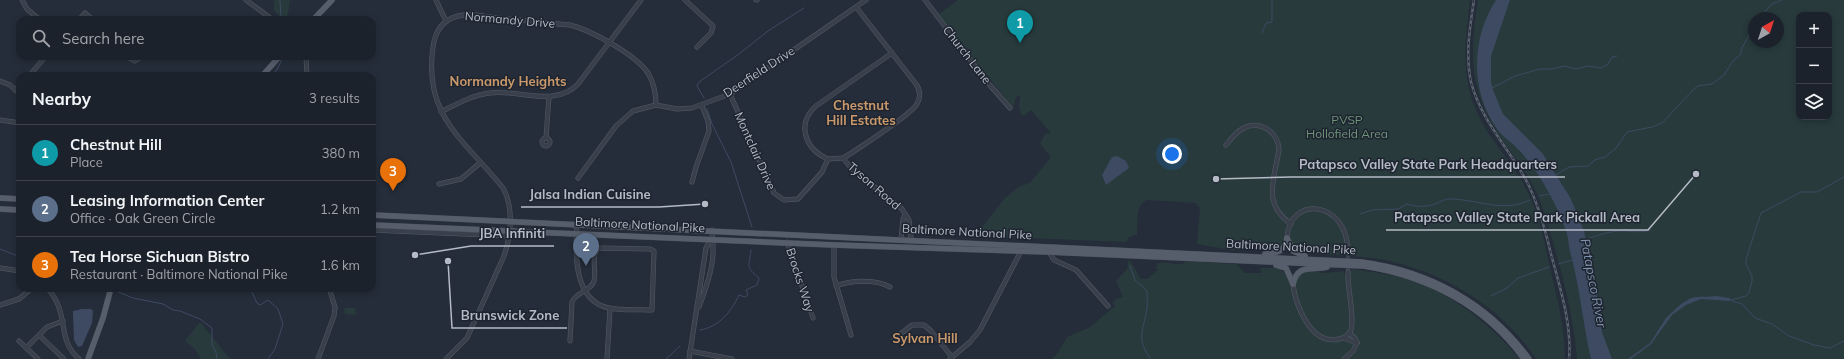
<!DOCTYPE html>
<html lang="en">
<head>
<meta charset="utf-8">
<style>
  :root { --surface:#1c222c; --page:#292f38; --text:#f1f3f6; --muted:#a0a4a9; --line:#3a3f48; --accent:#2563eb }
  body { margin:0; font-family:Mulish,sans-serif; background:var(--page); color:var(--text) }
  .controls { position:absolute; right:12px; top:12px; display:grid; overflow:hidden; border-radius:8px; box-shadow:0 2px 6px #0003 }
  .controls button { width:36px; height:36px; display:grid; place-items:center; padding:0; border:0; border-bottom:1px solid var(--line); background:var(--surface); color:var(--text); font:20px sans-serif }
  .compass { position:absolute; left:1748px; top:12px; width:36px; height:36px; border-radius:50%; background:var(--surface); box-shadow:0 2px 6px #0003; rotate:39deg }
  .you { position:absolute; left:1172px; top:154px; width:14px; height:14px; margin:-10px; border:3px solid #fff; border-radius:50%; background:#1a73e8; box-shadow:0 0 0 6px #1a73e833 }
  .badge { display:grid; place-items:center; width:26px; height:26px; border-radius:50%; background:var(--accent); color:#fff; font-size:13px; font-weight:700 }
  .pin { position:absolute; translate:-50% -33px; filter:drop-shadow(0 1px 2px #0008) }
  .pin::after { content:''; position:absolute; top:21px; width:14px; height:12px; background:inherit; clip-path:polygon(0 0,100% 0,50% 100%) }
  .list { margin:0; padding:0; list-style:none }
  h2 { display:flex; justify-content:space-between; align-items:center; height:52px; margin:0; padding:0 16px; font-size:17px }
  h2 small { font-size:13px; font-weight:400; color:var(--muted) }
  .list li { display:grid; grid-template-columns:26px 1fr auto; gap:12px; align-items:center; box-sizing:border-box; height:56px; padding:0 16px; border-top:1px solid var(--line) }
  .list b { display:block; font-size:15px; white-space:nowrap }
  .list p { margin:0; font-size:13px; white-space:nowrap; color:var(--muted) }
  .list em { font-size:13px; font-style:normal; color:var(--muted) }
  .icon { flex:none; width:22px; height:22px; fill:none; stroke:currentColor; stroke-width:2; stroke-linecap:round; stroke-linejoin:round }
  .map { position:relative; flex:none; width:1844px; height:359px; overflow:hidden }
  .search { position:absolute; background:var(--surface); box-shadow:0 2px 6px #0003; left:16px; top:16px; width:360px; height:44px; display:flex; align-items:center; gap:10px; box-sizing:border-box; padding:0 14px; border-radius:12px; color:var(--muted); font-size:15px }
  .panel { position:absolute; background:var(--surface); box-shadow:0 2px 6px #0003; left:16px; top:72px; width:360px; height:220px; border-radius:12px }
  .map>svg:first-child { display:block }
</style>
</head>
<body>
<div class="map">
<svg width="1844" height="359" viewBox="0 0 1844 359">
  <rect width="100%" height="100%" fill="#252d3a"/>
  <!-- green -->
  <g fill="#283a3c" fill-rule="evenodd">
    <polygon points="274,0 290,0 287,20 284,20 274,11"/>
    <path d="M958,0H1470C1464,51 1459,88 1489,134C1503,155 1520,174 1530,197C1540,219 1545,244 1550,267C1557,298 1565,327 1565,359H1536C1502,307 1445,273 1385,260C1359,255 1332,256 1306,253C1297,251 1287,249 1277,248L1274,251L1263,247H1252L1251,250H1231L1197,244L1200,208L1196,203L1147,200C1135,205 1138,223 1137,235H1133L1130,238L1128,237L1127,242L981,236L982,227L1005,198L1017,188L1031,182L1051,157L1040,144L1045,134L1051,133L1031,110L1025,115H1021L1019,106L1020,97L1018,95L1015,100L1014,107L1011,105L966,50L939,14Z"/>
    <path d="M1478,0H1844V359H1577C1573,313 1561,267 1547,223C1544,213 1541,201 1536,192C1527,171 1512,155 1500,136C1468,89 1470,54 1478,0ZM1799,15H1829V117H1799ZM1754,18H1778V42H1754Z"/>
    <path d="M1129,259L1141,279H1147L1159,269H1156L1158,263C1167,261 1174,265 1183,264L1185,261L1237,264L1245,273H1262L1260,268H1279L1286,274H1300L1312,271L1325,273L1344,271V275L1349,276L1351,269C1364,271 1377,272 1390,275C1443,285 1486,320 1520,359H1052L1057,354L1067,337L1090,327L1115,306L1113,303L1115,300L1123,297L1116,281L1127,269Z"/>
    <polygon points="346,308 355,308 356,315 345,314 344,310"/>
    <polygon points="200,322 230,359 201,359 195,349 185,341"/>
  </g>
  <!-- water -->
  <g fill="#3d4a62">
    <path d="M1496,0H1510L1491,56V82L1493,90L1503,114L1543,154L1571,199L1584,231L1600,312L1602,332L1612,359H1591C1583,324 1580,289 1571,255C1568,247 1569,238 1566,231C1556,202 1539,172 1519,150C1512,142 1502,137 1497,129C1470,91 1471,38 1496,0Z"/>
    <polygon points="1117,156 1126,161 1129,168 1106,185 1102,175 1112,157"/>
    <polygon points="1716,296 1730,298 1730,301 1701,299 1686,305 1672,315 1651,344 1631,359 1628,359 1650,343 1666,318 1681,304 1691,298"/>
    <polygon points="82,309 91,309 93,311 92,323 82,346 78,347 74,340 73,315 73,311"/>
  </g>
  <g fill="none" stroke-linecap="round" stroke-linejoin="round">
    <!-- stream -->
    <g stroke="#3d4a62" stroke-width="1">
      <polyline points="280,0 281,18"/>
      <polyline points="1759,18 1772,4 1782,0"/>
      <polyline points="1262,33 1266,23 1272,22 1272,0"/>
      <polyline points="270,76 277,70 282,59"/>
      <polyline points="1492,88 1515,76 1540,69 1552,69 1565,66 1576,69 1588,66 1601,68 1608,64 1612,57 1617,56"/>
      <polyline points="704,98 697,86 699,82 739,54 768,31 804,8"/>
      <polyline points="707,109 712,124 731,162 752,227"/>
      <polyline points="1556,175 1569,167 1588,166 1595,160 1605,157 1616,148 1627,132 1652,127 1662,123 1694,89 1698,86 1712,84 1724,75 1733,61 1740,55 1742,48 1754,26"/>
      <polyline points="1539,196 1550,194"/>
      <path d="M1360,214L1372,210L1398,209L1407,204C1415,207 1427,207 1435,204C1440,202 1446,198 1452,199C1480,200 1503,213 1530,200"/>
      <path d="M1584,240C1596,236 1606,232 1618,231C1629,230 1640,234 1650,230"/>
      <polyline points="0,249 20,257"/>
      <polyline points="1558,264 1573,260"/>
      <path d="M1130,266L1135,280L1147,291C1147,298 1148,306 1146,314C1142,333 1137,341 1151,359"/>
      <polyline points="250,288 257,303 260,305 268,300 278,309 283,324 275,349 268,359"/>
      <polyline points="116,291 133,298 163,304 173,310 180,311 200,319 212,328 212,345 216,352 217,359"/>
      <polyline points="1491,296 1507,288 1518,278 1549,267"/>
      <polyline points="1694,298 1704,297"/>
      <polyline points="1729,300 1742,304 1755,318 1772,324 1789,336 1814,345 1830,348 1844,341"/>
      <polyline points="1731,300 1746,296 1749,293 1752,281 1752,276 1746,264 1746,259 1761,213 1801,192 1817,192 1844,177"/>
      <path d="M700,330C719,327 731,312 739,295L745,297L748,295L746,290L757,285L759,278C745,266 749,268 751,250"/>
      <polyline points="666,359 680,346"/>
    </g>
    <!-- minor-tunnel -->
    <polyline stroke="#3b424f" stroke-width="4" stroke-dasharray="4 2" stroke-linecap="butt" points="1348,272 1348,253"/>
    <defs>
      <g id="minor">
        <polyline points="22,0 27,9 40,20"/>
        <polyline points="246,0 273,20"/>
        <polyline points="436,0 446,21"/>
        <polyline points="685,0 713,26 711,33 697,47"/>
        <polyline points="756,0 757,0"/>
        <polyline points="925,0 988,83 1010,108"/>
        <polyline points="79,20 85,13 93,20"/>
        <polyline points="126,56 135,61 138,59 139,56"/>
        <polyline points="306,56 307,76"/>
        <polyline points="29,76 46,56"/>
        <polyline points="0,81 10,85 20,94"/>
        <polyline points="15,90 20,85"/>
        <path d="M730,94L774,193L784,200L798,199L822,172L828,159L843,158L850,154C863,145 911,115 917,104C921,97 920,90 916,84L856,7"/>
        <path d="M441,112C457,104 472,95 490,93C519,89 555,108 578,84L641,0"/>
        <polyline points="0,120 20,123"/>
        <circle cx="546" cy="142" r="4"/>
        <polyline points="546,138 549,97"/>
        <path d="M1226,145C1231,139 1235,133 1242,129C1259,119 1278,131 1279,150C1274,180 1262,204 1291,224"/>
        <polyline points="843,158 851,168 902,209 909,220 911,239"/>
        <path d="M828,159C805,149 796,124 816,106L892,53"/>
        <polyline points="578,178 616,126 633,111 656,105 677,109 692,108 730,94 866,0"/>
        <polyline points="692,182 696,167 709,131 708,121 702,106"/>
        <polyline points="439,184 461,179 480,163"/>
        <polyline points="372,230 509,236"/>
        <path d="M1287,238C1289,195 1348,199 1348,253"/>
        <polyline points="901,239 903,219 905,214"/>
        <polyline points="787,242 813,318"/>
        <polyline points="834,245 834,277 851,335"/>
        <polyline points="1049,252 1054,260 1076,270 1108,306"/>
        <polyline points="0,268 20,271"/>
        <path d="M1293,284C1295,306 1312,346 1339,339C1344,338 1349,335 1351,330C1355,315 1347,289 1348,272"/>
        <path d="M836,286C851,280 876,279 890,287"/>
        <path d="M47,288C71,313 55,338 79,359"/>
        <polyline points="0,305 19,299 32,288"/>
        <path d="M699,307C705,292 714,265 713,249C713,242 712,237 712,230"/>
        <polyline points="1349,333 1355,338 1357,343"/>
        <polyline points="39,335 64,359"/>
        <polyline points="1343,338 1357,343"/>
        <polyline points="894,339 912,325 924,325 931,331 952,357"/>
        <polyline points="19,341 38,359"/>
        <path d="M570,341L572,302C576,292 591,291 594,281C597,271 590,254 599,248L650,249L654,251L652,310C639,309 623,311 609,308C573,301 575,252 577,224"/>
        <polyline points="26,348 47,327 63,321"/>
        <polyline points="690,351 732,359"/>
        <polyline points="318,359 334,316 335,307 329,288"/>
        <path d="M446,359L467,338L504,256C511,236 514,207 503,188C465,140 423,117 433,47C435,32 442,20 458,16C470,13 484,16 497,18C521,20 546,23 570,25C591,30 636,55 648,73C654,83 656,93 656,105"/>
        <polyline points="607,359 610,309"/>
        <polyline points="689,359 706,248 711,239"/>
        <polyline points="950,359 970,342 980,330 1021,251"/>
        <polyline points="1344,359 1353,351 1357,343"/>
      </g>
      <g id="major">
        <polyline points="313,20 332,0"/>
        <polyline points="262,76 280,56"/>
        <polyline points="0,198 20,199"/>
        <polyline points="0,209 20,210"/>
        <path d="M372,215L1361,262C1429,271 1488,303 1529,359"/>
        <path d="M372,225L834,245L1049,252L1364,266C1428,276 1486,306 1524,359"/>
        <polyline points="1287,238 1293,251 1305,256"/>
        <path d="M1265,254C1277,253 1285,252 1287,238"/>
        <polyline points="1276,265 1286,268 1293,284"/>
        <path d="M1293,284C1298,263 1311,271 1327,267"/>
        <polyline points="88,359 103,318 111,288"/>
      </g>
    </defs>
    <!-- minor casing -->
    <use href="#minor" stroke="#545b66" stroke-width="5"/>
    <!-- major casing -->
    <use href="#major" stroke="#424954" stroke-width="6"/>
    <!-- minor -->
    <use href="#minor" stroke="#39404b" stroke-width="4"/>
    <!-- major -->
    <use href="#major" stroke="#575e6b" stroke-width="5.5"/>
    <defs>
      <path id="rail" d="M1474,0C1470,27 1465,54 1471,82C1481,120 1507,146 1526,180C1538,202 1545,229 1551,254C1560,288 1572,324 1569,359"/>
    </defs>
    <!-- rail casing -->
    <use href="#rail" stroke="#5b6371" stroke-width="2.5"/>
    <!-- rail -->
    <use href="#rail" stroke="#1e2530" stroke-width="1" stroke-dasharray="3" stroke-linecap="butt"/>
  </g>
  <g text-anchor="middle" stroke-width="3" stroke-linejoin="round" paint-order="stroke">
    <!-- street labels -->
    <g font-size="12" fill="#b5bbc6" stroke="#1e2530">
      <text transform="translate(510 20) rotate(5)" y="4">Normandy Drive</text>
      <text transform="translate(967 55) rotate(52)" y="4">Church Lane</text>
      <text transform="translate(759 72) rotate(-33)" y="4">Deerfield Drive</text>
      <text transform="translate(755 151) rotate(66)" y="4">Montclair Drive</text>
      <text transform="translate(874 186) rotate(41)" y="4">Tyson Road</text>
      <text transform="translate(640 225) rotate(3)" y="4">Baltimore National Pike</text>
      <text transform="translate(967 232) rotate(3)" y="4">Baltimore National Pike</text>
      <text transform="translate(1291 247) rotate(3)" y="4">Baltimore National Pike</text>
      <text transform="translate(800 280) rotate(72)" y="4">Brocks Way</text>
    </g>
    <!-- park labels -->
    <g font-size="12" fill="#6e9578" stroke="#1e2530">
      <text x="1347" y="124">PVSP<tspan x="1347" dy="14">Hollofield Area</tspan></text>
    </g>
    <!-- neighbourhood labels -->
    <g font-size="13" font-weight="bold" fill="#ca996b" stroke="#1e2530">
      <text x="508" y="86">Normandy Heights</text>
      <text x="861" y="110">Chestnut<tspan x="861" dy="15">Hill Estates</tspan></text>
      <text x="925" y="343">Sylvan Hill</text>
    </g>
    <!-- water labels -->
    <g font-size="13" font-style="italic" fill="#7f90ab" stroke="#1e2530">
      <text transform="translate(1594 283) rotate(79)" y="5">Patapsco River</text>
    </g>
  </g>
  <!-- callouts -->
  <path fill="none" stroke="#b5bbc6" stroke-width="1.5" d="M1216 179L1291 177H1565M705 204L659 207H521M1696 174L1648 230H1386M415 255L471 246H554M448 261L452 328H567"/>
  <g fill="#b5bbc6" stroke="#1e2530" stroke-width="1.5">
    <circle cx="1216" cy="179" r="4"/>
    <circle cx="705" cy="204" r="4"/>
    <circle cx="1696" cy="174" r="4"/>
    <circle cx="415" cy="255" r="4"/>
    <circle cx="448" cy="261" r="4"/>
  </g>
  <g font-size="13" text-anchor="middle" font-weight="bold" fill="#b5bbc6" stroke="#1e2530" stroke-width="3" stroke-linejoin="round" paint-order="stroke">
    <text x="1428" y="169">Patapsco Valley State Park Headquarters</text>
    <text x="590" y="199">Jalsa Indian Cuisine</text>
    <text x="1517" y="222">Patapsco Valley State Park Pickall Area</text>
    <text x="512" y="238">JBA Infiniti</text>
    <text x="510" y="320">Brunswick Zone</text>
  </g>
</svg>
<div class="controls">
<button>+</button>
<button>−</button>
<button><svg class="icon" aria-label="layers" viewBox="0 0 24 24"><path d="M12 4l9 5-9 5-9-5zM3 14l9 5 9-5"/></svg></button>
</div>
<svg class="compass" viewBox="-18 -18 36 36"><path d="M0-13l5 13h-10z" fill="#e53935"/><path d="M0 13l5-13h-10z" fill="#a0a4a9"/></svg>
<div class="you"></div>
<div class="pin badge" style="left:1020px;top:43px;background:#0f9aa8">1</div>
<div class="pin badge" style="left:586px;top:266px;background:#5c6f8a">2</div>
<div class="pin badge" style="left:393px;top:191px;background:#e8710a">3</div>
<div class="search"><svg class="icon" aria-label="search" viewBox="0 0 24 24"><circle cx="10" cy="10" r="6"/><path d="M15 15l6 6"/></svg>Search here</div>
<section class="panel">
<h2>Nearby<small>3 results</small></h2>
<ul class="list">
<li><span class="badge" style="background:#0f9aa8">1</span><div><b>Chestnut Hill</b><p>Place</p></div><em>380 m</em></li>
<li><span class="badge" style="background:#5c6f8a">2</span><div><b>Leasing Information Center</b><p>Office · Oak Green Circle</p></div><em>1.2 km</em></li>
<li><span class="badge" style="background:#e8710a">3</span><div><b>Tea Horse Sichuan Bistro</b><p>Restaurant · Baltimore National Pike</p></div><em>1.6 km</em></li>
</ul>
</section>
</div>
</body>
</html>
